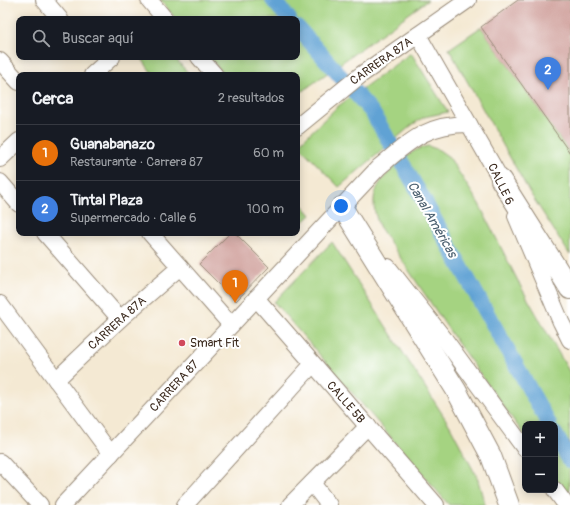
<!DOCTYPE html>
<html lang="es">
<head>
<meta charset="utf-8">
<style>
  :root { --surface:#171b24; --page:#20242c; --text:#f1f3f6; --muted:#9ea1a6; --line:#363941; --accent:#d1495b }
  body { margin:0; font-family:Pangolin,sans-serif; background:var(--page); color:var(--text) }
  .controls { position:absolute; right:12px; bottom:12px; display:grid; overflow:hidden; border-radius:8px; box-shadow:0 2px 10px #0003 }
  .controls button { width:36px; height:36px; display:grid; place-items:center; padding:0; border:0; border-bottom:1px solid var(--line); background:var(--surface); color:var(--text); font:20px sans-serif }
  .you { position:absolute; left:341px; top:206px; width:14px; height:14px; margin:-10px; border:3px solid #fff; border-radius:50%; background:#1a73e8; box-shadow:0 0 0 6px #1a73e833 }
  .badge { display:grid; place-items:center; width:26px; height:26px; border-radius:50%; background:var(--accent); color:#fff; font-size:13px; font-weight:700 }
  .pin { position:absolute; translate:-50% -33px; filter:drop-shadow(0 1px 2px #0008) }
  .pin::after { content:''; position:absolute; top:21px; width:14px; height:12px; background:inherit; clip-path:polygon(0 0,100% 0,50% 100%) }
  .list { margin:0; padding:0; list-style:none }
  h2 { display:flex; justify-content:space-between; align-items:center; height:52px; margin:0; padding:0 16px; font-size:17px }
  h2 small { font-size:13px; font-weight:400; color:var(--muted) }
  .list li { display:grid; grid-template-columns:26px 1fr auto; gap:12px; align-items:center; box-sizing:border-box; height:56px; padding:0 16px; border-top:1px solid var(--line) }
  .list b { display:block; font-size:15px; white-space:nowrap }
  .list p { margin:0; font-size:13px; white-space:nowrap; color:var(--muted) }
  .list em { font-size:13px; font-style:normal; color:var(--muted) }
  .icon { flex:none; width:22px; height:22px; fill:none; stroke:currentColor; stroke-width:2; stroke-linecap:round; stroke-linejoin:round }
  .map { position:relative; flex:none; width:570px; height:505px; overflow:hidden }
  .search { position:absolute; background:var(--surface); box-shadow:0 2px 10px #0003; left:16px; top:16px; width:284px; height:44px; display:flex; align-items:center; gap:10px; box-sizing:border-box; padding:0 14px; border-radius:8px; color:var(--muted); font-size:15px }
  .panel { position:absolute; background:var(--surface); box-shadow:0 2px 10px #0003; left:16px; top:72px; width:284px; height:164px; border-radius:8px }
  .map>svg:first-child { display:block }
</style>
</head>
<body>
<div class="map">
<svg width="570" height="505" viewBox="0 0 570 505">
  <rect width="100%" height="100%" fill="#fff"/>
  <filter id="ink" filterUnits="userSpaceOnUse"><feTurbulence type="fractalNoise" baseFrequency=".025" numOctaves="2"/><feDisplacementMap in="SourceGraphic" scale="8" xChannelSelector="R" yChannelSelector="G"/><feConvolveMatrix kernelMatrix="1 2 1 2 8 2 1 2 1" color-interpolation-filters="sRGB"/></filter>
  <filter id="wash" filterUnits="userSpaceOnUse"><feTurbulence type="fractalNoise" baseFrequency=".012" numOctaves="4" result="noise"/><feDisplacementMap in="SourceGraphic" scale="16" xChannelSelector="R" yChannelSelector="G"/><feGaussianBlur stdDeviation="0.9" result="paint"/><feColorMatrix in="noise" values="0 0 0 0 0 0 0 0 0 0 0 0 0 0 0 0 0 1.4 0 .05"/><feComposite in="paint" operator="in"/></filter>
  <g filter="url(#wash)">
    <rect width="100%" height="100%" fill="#f4e9d3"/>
    <!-- green -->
    <g fill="#a5d381" stroke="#707e50">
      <polygon points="160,0 428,0 297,95 297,75 225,75 209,57 297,57 297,19 176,19"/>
      <polygon points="481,27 570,153 570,255 530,193 449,49"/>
      <polygon points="411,53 448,112 424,117 412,125 339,187 298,145 337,107"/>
      <polygon points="141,57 174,57 190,75 153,75"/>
      <path d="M428,146L439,150L449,157L479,204L521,287L570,373L569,498L555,478V424H525V436L457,342L379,226C368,195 375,184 399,163C410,154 414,149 428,146Z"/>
      <polygon points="297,199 311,215 297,228"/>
      <polygon points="332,242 450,426 477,477 485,505 449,505 274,302"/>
    </g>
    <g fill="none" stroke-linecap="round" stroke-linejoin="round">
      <!-- canal -->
      <g stroke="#60a2d4" stroke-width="16">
        <polyline points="273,0 289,19"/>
        <polyline points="297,27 372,112 419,192 549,424"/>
        <polyline points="555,434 570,461"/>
      </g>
    </g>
    <g id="blocks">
      <!-- building -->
      <g fill="#ce9c97">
        <polygon points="518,0 570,0 570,153 481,27"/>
        <polygon points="230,233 235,233 269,267 236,301 199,264"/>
      </g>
    </g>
  </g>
  <g filter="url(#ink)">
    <use href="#blocks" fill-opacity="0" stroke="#988a78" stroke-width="1"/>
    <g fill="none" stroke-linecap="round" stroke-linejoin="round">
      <defs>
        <g id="minor">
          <polyline points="44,0 60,19"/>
          <polyline points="149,0 165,19"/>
          <polyline points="418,35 501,180 506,191"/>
          <polyline points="199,57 215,75"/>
          <polyline points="0,61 19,82"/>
          <polyline points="92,75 112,57"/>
          <polyline points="297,127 362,74 468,0"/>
          <polyline points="0,159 19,141"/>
          <polyline points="0,182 19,204"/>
          <polyline points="516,216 561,322 570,340"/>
          <polyline points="45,233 120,319"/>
          <polyline points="150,233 231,325"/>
          <polyline points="388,267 446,341 525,449"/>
          <polyline points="256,298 436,505"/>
          <polyline points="0,304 111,454"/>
          <polyline points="56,380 120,319 180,267"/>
          <polyline points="0,462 40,505"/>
          <polyline points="312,483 329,505"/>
          <polyline points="555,490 566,505"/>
          <path d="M63,505L379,167C410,141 426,124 469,124"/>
          <polyline points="185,505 313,364"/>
          <polyline points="290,505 368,426"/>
        </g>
        <g id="major">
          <polyline points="501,180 570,289"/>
          <polyline points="342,207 456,390 491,456 509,505"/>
        </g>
      </defs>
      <!-- minor casing -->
      <use href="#minor" stroke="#988a78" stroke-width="18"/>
      <!-- major casing -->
      <use href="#major" stroke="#988a78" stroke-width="22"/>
      <!-- minor -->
      <use href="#minor" stroke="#fff" stroke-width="16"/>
      <!-- major -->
      <use href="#major" stroke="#fff" stroke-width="20"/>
    </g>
  </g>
  <!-- markers -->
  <circle fill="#d1495b" stroke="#fff" stroke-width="1.5" cx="182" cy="343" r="4"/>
  <g text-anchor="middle" stroke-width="4" stroke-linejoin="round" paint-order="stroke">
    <!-- street labels -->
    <g font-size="12" fill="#3b2a1e" stroke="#fff">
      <text transform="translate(381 61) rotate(-35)" y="4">CARRERA 87A</text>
      <text transform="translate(501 184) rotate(64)" y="4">CALLE 6</text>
      <text transform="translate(117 323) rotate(-42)" y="4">CARRERA 87A</text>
      <text transform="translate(174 386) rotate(-47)" y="4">CARRERA 87</text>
      <text transform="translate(346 402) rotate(49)" y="4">CALLE 5B</text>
    </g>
    <!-- poi labels -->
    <g font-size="12" fill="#3b2a1e" stroke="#fff" text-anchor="start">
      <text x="190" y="347">Smart Fit</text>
    </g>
    <!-- water labels -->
    <g font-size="13" font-style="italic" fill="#4c6070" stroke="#fff">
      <text transform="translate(433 219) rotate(60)" y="5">Canal Américas</text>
    </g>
  </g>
</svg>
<div class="controls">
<button>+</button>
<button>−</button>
</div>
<div class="you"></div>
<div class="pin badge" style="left:235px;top:303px;background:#e8710a">1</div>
<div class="pin badge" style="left:548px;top:90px;background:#3f7fe0">2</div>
<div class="search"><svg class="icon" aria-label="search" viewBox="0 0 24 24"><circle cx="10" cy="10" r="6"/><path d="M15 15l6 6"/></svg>Buscar aquí</div>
<section class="panel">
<h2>Cerca<small>2 resultados</small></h2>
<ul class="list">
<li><span class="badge" style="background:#e8710a">1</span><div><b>Guanabanazo</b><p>Restaurante · Carrera 87</p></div><em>60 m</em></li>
<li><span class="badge" style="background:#3f7fe0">2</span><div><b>Tintal Plaza</b><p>Supermercado · Calle 6</p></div><em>100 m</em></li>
</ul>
</section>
</div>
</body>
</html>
